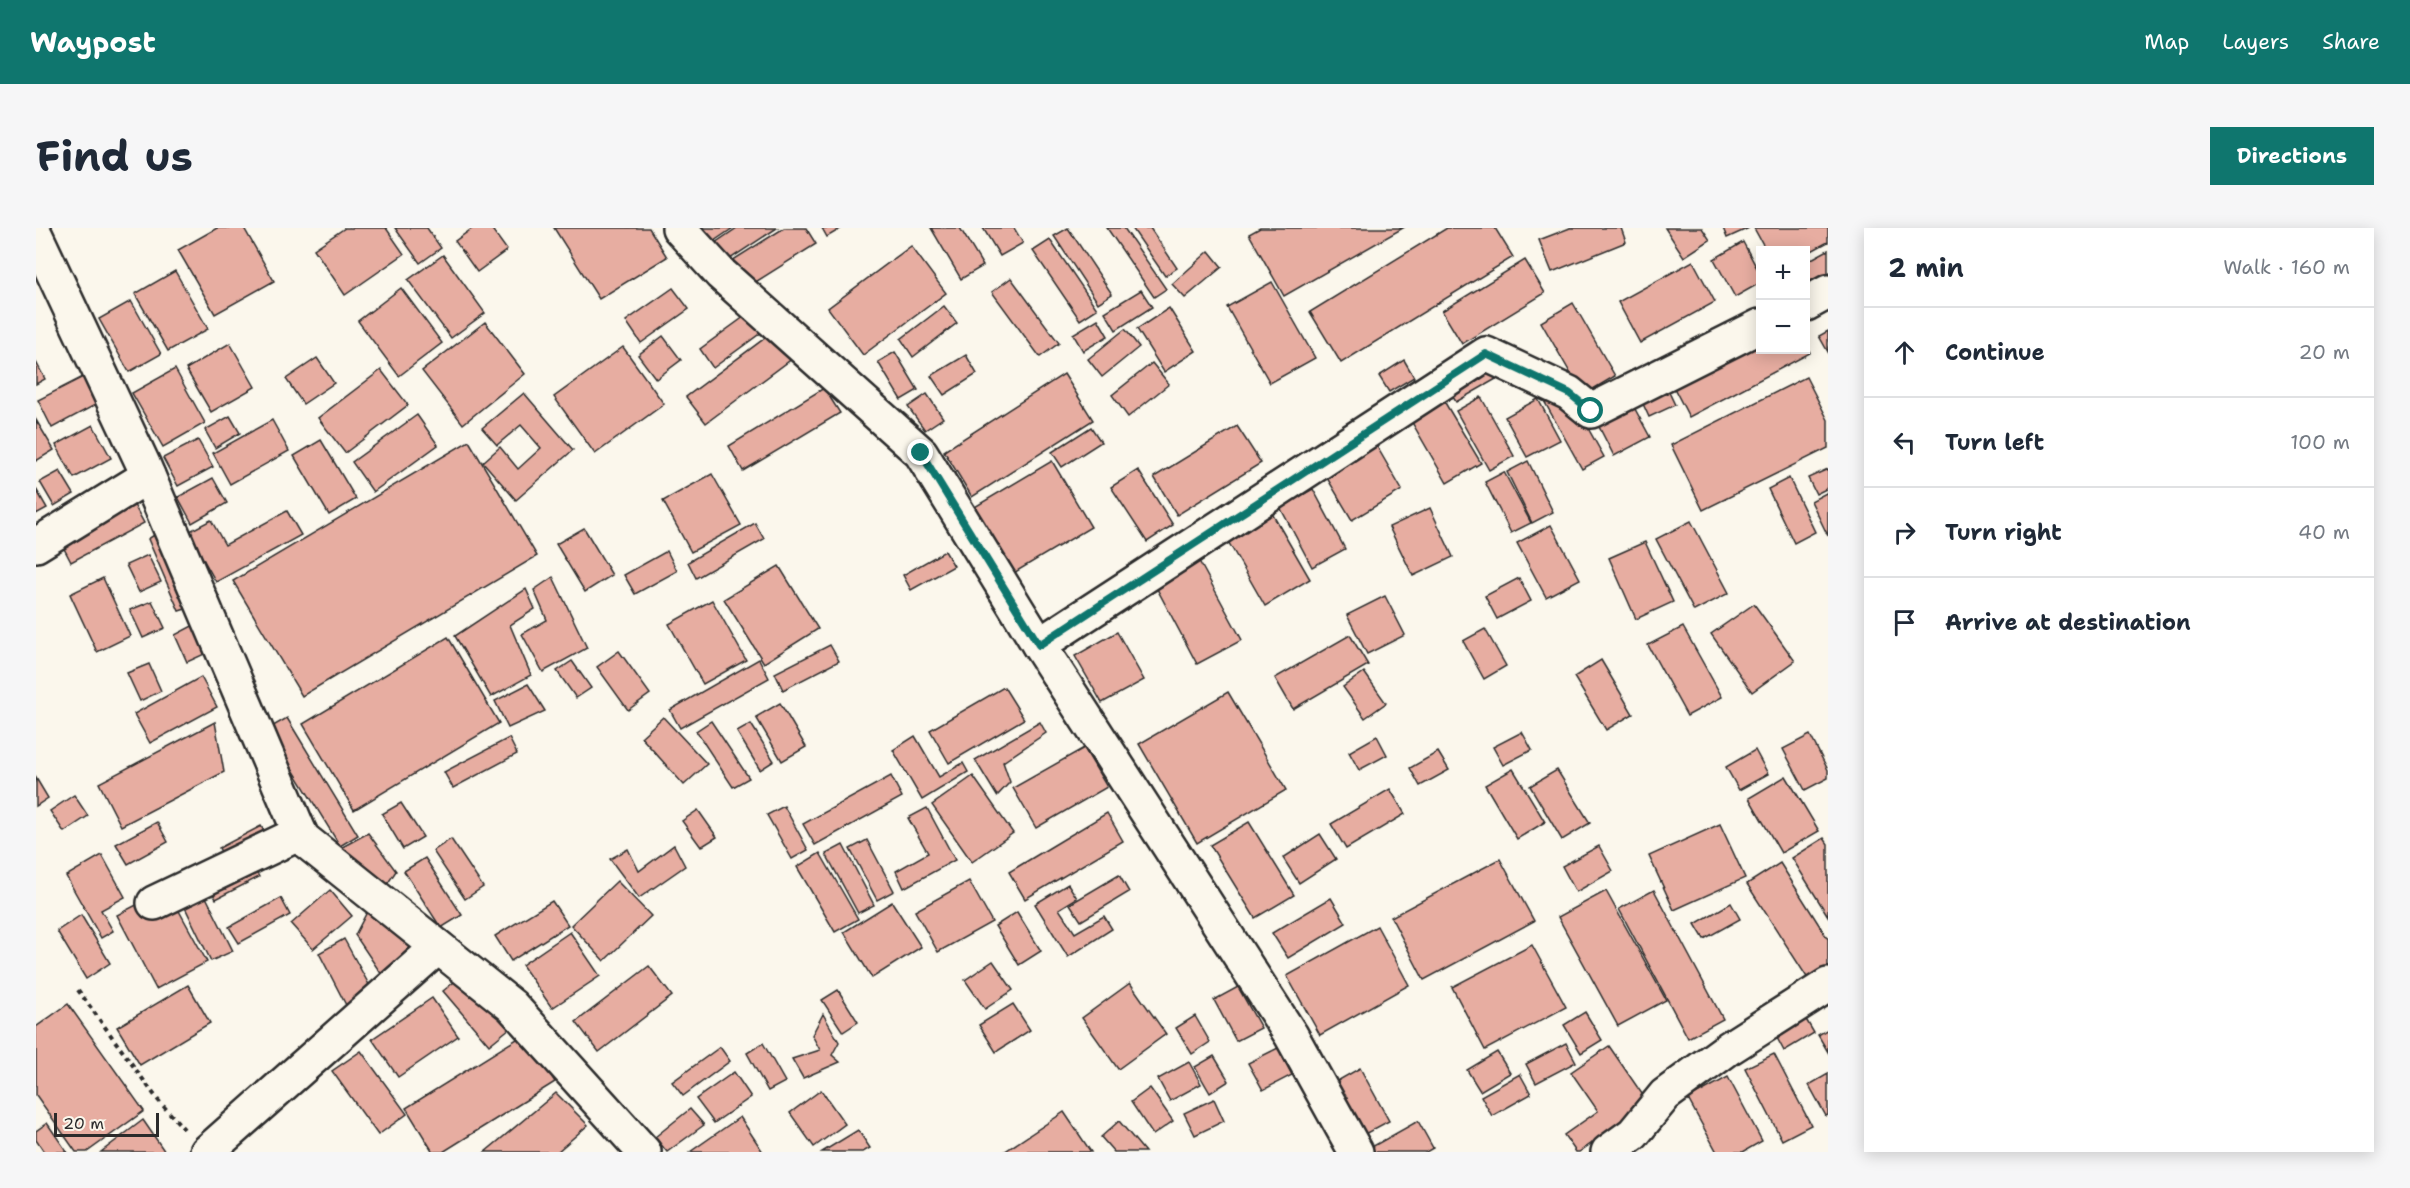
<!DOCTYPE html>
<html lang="en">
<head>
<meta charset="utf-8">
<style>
  :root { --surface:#fff; --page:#f6f6f7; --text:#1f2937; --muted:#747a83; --line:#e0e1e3; --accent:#0f766e }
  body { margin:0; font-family:"Shantell Sans",sans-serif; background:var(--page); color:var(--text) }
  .controls { position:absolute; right:18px; top:18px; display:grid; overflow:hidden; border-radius:0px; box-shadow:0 3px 15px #0003 }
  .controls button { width:54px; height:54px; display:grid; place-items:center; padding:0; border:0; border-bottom:2px solid var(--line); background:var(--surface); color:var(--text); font:30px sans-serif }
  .scale { position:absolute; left:18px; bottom:15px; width:105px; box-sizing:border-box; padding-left:6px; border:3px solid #2b2b2b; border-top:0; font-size:16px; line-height:21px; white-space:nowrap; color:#2b2b2b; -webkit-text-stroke:4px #fbf7ec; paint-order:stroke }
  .stop { position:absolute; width:18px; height:18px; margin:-14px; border:4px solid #0f766e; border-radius:50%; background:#fff }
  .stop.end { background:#0f766e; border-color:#fff; box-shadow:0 2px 6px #0008 }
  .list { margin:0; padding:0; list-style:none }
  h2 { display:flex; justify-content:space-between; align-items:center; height:78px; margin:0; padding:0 24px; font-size:26px }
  h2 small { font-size:20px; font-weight:400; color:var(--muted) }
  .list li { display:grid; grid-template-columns:39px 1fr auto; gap:18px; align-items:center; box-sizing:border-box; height:90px; padding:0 24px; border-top:2px solid var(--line) }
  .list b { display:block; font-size:22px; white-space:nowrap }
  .list em { font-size:20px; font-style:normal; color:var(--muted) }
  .icon { flex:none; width:33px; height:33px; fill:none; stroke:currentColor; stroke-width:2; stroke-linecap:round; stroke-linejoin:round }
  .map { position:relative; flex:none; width:1792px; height:924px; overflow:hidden; border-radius:0px }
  header { display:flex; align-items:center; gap:36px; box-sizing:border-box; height:84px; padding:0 30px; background:var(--accent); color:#fff }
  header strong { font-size:28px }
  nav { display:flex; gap:33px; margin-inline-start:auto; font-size:21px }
  .intro { display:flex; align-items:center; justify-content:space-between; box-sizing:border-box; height:144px; padding:0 36px }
  h1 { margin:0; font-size:42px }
  .button { padding:15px 27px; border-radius:0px; background:var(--accent); color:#fff; font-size:21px; font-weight:700 }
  main { display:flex; gap:36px; padding:0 36px }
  aside { flex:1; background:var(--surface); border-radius:0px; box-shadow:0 3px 15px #0003 }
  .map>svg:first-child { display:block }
</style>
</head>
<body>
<header>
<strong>Waypost</strong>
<nav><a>Map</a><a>Layers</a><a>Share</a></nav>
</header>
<div class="intro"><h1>Find us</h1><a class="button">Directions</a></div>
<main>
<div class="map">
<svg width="1792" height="924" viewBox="0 0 1792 924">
  <rect width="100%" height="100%" fill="#fbf7ec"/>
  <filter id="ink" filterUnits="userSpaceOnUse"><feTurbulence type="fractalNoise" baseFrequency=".0167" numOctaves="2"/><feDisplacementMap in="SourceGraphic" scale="12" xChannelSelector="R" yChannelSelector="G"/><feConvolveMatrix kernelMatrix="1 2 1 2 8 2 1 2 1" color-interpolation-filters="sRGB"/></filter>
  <g filter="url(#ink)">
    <!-- building -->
    <g fill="#e7ada1" stroke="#2b2b2b" stroke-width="1.5">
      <polygon points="181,0 208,0 238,53 179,86 142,22"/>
      <polygon points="309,0 350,0 368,26 309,67 278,21"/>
      <polygon points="359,0 391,0 405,20 384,35"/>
      <polygon points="437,0 455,0 471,22 441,44 419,13"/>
      <polygon points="518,0 613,0 631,29 563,71"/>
      <polygon points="661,0 697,0 672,17"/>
      <polygon points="701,0 741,0 691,33 679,15"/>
      <polygon points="748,0 770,0 780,16 710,60 694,34"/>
      <polygon points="786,0 806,0 791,9"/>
      <polygon points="895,0 924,0 947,38 925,51"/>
      <polygon points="947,0 978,0 987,15 964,28"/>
      <polygon points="1032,0 1076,66 1062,75 1018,8"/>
      <polygon points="1071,0 1088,0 1130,61 1118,69"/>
      <polygon points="1096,0 1114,0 1141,40 1129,48"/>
      <polygon points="1224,0 1367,0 1248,68 1213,6"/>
      <polygon points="1411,0 1459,0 1477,29 1305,135 1274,84"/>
      <polygon points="1534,0 1585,0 1590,14 1516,44 1503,12"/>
      <polygon points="1629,0 1666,0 1674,12 1648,29"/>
      <polygon points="1687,0 1713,0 1691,10"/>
      <polygon points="1718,0 1792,0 1792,14 1770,26 1770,22 1730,22"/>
      <polygon points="1014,12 1061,81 1044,92 997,23"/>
      <polygon points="1707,14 1724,46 1724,55 1699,69 1678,31"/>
      <polygon points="875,18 910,65 827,127 792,80"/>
      <polygon points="1792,22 1792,77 1770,90 1770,34"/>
      <polygon points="1173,23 1186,39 1149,70 1136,56"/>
      <polygon points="407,27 449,85 415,110 372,52"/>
      <polygon points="1489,32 1509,65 1426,116 1406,83"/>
      <polygon points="1657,33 1679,74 1604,115 1582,74"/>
      <polygon points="139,43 172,101 132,123 99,66"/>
      <polygon points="975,50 1023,115 1004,129 956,64"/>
      <polygon points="1236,54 1279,130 1234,155 1191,79"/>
      <polygon points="365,60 406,115 363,148 322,93"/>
      <polygon points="637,60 653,81 605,115 590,93"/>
      <polygon points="1105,62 1116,79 1080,102 1069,84"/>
      <polygon points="95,73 125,126 93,144 63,91"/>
      <polygon points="1537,75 1579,148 1547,167 1505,94"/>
      <polygon points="908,78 921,95 877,129 865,111"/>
      <polygon points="1133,80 1160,123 1128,144 1101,101"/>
      <polygon points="712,86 726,104 677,140 664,121"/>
      <polygon points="1062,91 1072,108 1047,123 1037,106"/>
      <polygon points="449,94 489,146 427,196 386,143"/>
      <polygon points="1089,101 1103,119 1066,149 1052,131"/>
      <polygon points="1792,103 1792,124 1783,108"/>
      <polygon points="737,104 757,130 670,195 650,169"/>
      <polygon points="627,108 645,132 620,151 602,127"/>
      <polygon points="1724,110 1724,122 1770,122 1770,115 1774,125 1653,189 1636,156"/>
      <polygon points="194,115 219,159 175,184 150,141"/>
      <polygon points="587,119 628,176 559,226 518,169"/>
      <polygon points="859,124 882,162 865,172 842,134"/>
      <polygon points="930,127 941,146 908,167 895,148"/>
      <polygon points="281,130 298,155 267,176 250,151"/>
      <polygon points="1368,132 1378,149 1353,164 1343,148"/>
      <polygon points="0,134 9,151 0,156"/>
      <polygon points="1116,135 1133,156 1092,189 1076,167"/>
      <polygon points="139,141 169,195 127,219 96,165"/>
      <polygon points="1519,141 1568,229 1546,241 1497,153"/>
      <polygon points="1622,141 1639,177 1613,189 1597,154"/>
      <polygon points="345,142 372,177 309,225 282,190"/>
      <polygon points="1474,143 1420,174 1404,147"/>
      <polygon points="1028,146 1057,192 936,269 908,223"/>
      <polygon points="47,149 61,176 16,200 2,172"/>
      <polygon points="1770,149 1792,192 1792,220 1667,282 1635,217"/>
      <polygon points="1399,158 1445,235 1411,255 1366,177"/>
      <polygon points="788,160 804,185 707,243 693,218"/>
      <polygon points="488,165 537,222 480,272 447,234 464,219 482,241 505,220 485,197 461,217 446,200"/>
      <polygon points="891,166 907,190 889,202 872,179"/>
      <polygon points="1592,168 1614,209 1578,228 1557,187"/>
      <polygon points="1445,169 1478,228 1453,242 1420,183"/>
      <polygon points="1502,171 1524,212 1491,229 1469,189"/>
      <polygon points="381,187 402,217 337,264 316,234"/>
      <polygon points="194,188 204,205 179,220 169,202"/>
      <polygon points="0,192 18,222 0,233"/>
      <polygon points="236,192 253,223 194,256 177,225"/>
      <polygon points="57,197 75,230 38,250 20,217"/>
      <polygon points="1201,198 1225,235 1141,287 1118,249"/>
      <polygon points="1055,199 1065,214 1026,239 1016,224"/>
      <polygon points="1332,203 1366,262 1316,292 1281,233"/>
      <polygon points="162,212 177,239 142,258 127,230"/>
      <polygon points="285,212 320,271 293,287 258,228"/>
      <polygon points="433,213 501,328 266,468 197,353"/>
      <polygon points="1016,233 1055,299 976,346 937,280"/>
      <polygon points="1492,233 1517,284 1496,295 1471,244"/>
      <polygon points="1792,241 1792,260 1780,266 1772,250"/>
      <polygon points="1102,242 1137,297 1111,314 1075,259"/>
      <polygon points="24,243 38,266 18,278 4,254"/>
      <polygon points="1468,244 1495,295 1475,305 1449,254"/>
      <polygon points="676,246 705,297 655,324 627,273"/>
      <polygon points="177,250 191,275 156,295 142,269"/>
      <polygon points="1753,250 1779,304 1758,315 1732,261"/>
      <polygon points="0,261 11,280 0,286"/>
      <polygon points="1277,261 1309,321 1276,339 1244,279"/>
      <polygon points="1792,264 1792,308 1775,273"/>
      <polygon points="93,268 108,295 35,334 21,307"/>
      <polygon points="1394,280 1417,329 1377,348 1353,299"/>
      <polygon points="1234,282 1274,351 1229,378 1189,308"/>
      <polygon points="251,283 265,307 180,354 152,304 175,292 189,317"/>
      <polygon points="1655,293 1693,365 1658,383 1620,311"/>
      <polygon points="719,295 728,311 660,350 652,334"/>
      <polygon points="1515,297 1544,351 1510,369 1481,315"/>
      <polygon points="548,300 576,347 549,364 520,316"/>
      <polygon points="126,302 156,379 143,383 112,311"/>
      <polygon points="1609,314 1637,374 1600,391 1573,330"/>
      <polygon points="631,323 641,343 599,366 588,347"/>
      <polygon points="909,323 918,338 875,362 867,347"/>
      <polygon points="112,327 125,354 103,364 90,337"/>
      <polygon points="1163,333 1206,412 1161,436 1119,357"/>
      <polygon points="743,338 782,401 728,435 688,371"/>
      <polygon points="517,349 551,420 507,444 486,406 511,392 498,362"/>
      <polygon points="67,350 94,408 61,424 34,366"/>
      <polygon points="1483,350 1495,373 1461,391 1449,368"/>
      <polygon points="490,361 499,381 474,397 495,447 455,469 419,408"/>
      <polygon points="1349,368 1369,407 1331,426 1311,387"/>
      <polygon points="676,372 710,432 667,456 633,396"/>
      <polygon points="116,373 129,400 107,410 94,382"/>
      <polygon points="1718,376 1759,433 1716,464 1675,406"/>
      <polygon points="160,396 173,424 151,434 139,407"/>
      <polygon points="1647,399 1686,469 1651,488 1612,417"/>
      <polygon points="1449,401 1470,438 1448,451 1427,413"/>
      <polygon points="1081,404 1108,452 1066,475 1039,428"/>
      <polygon points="1314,407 1332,437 1257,481 1239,450"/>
      <polygon points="412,409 463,495 318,582 267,496"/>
      <polygon points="794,417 803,433 747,462 739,445"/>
      <polygon points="583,423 614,466 592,482 561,439"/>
      <polygon points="723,431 733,450 644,500 634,482"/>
      <polygon points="1565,432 1597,486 1570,502 1538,449"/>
      <polygon points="536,433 555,460 540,470 521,443"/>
      <polygon points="113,436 125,463 104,473 91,445"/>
      <polygon points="1328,444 1350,475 1329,490 1307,459"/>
      <polygon points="165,449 181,479 114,515 98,486"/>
      <polygon points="492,456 509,483 472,500 459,473"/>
      <polygon points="968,459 988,491 913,535 894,502"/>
      <polygon points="1192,464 1250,562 1161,615 1103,516"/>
      <polygon points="744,475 770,519 746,533 720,489"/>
      <polygon points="627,489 671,536 648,557 605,509"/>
      <polygon points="251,490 322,607 304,618 232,501"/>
      <polygon points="675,493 713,550 697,559 660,503"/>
      <polygon points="179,494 188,544 85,598 63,555"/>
      <polygon points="1004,494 1010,505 967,534 974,554 961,568 939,532"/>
      <polygon points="715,496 738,533 724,542 701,504"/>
      <polygon points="1486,504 1496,522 1467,537 1457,519"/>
      <polygon points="1774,507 1792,542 1792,550 1769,562 1747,521"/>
      <polygon points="879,508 903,549 927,535 932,544 886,572 857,522"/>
      <polygon points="1341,508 1351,527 1323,542 1313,524"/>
      <polygon points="473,510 481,526 417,560 408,544"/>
      <polygon points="1048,520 1071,559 1000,600 977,560"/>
      <polygon points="1719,522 1732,546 1703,562 1690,539"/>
      <polygon points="1402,524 1413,542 1384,558 1374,540"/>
      <polygon points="1477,541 1509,594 1481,611 1449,557"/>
      <polygon points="1521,542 1554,595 1526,612 1494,558"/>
      <polygon points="855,548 866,569 779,617 767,596"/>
      <polygon points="937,548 977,605 936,634 896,577"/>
      <polygon points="1750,548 1783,603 1745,625 1713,570"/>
      <polygon points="0,550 12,570 0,578"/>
      <polygon points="1354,561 1369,586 1310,621 1295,596"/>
      <polygon points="38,567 52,588 28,604 14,583"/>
      <polygon points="365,575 387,609 367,621 346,586"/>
      <polygon points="748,578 772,622 756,631 731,587"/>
      <polygon points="891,580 919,632 868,660 860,643 892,625 872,590"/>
      <polygon points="662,582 681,609 665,619 646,593"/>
      <polygon points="1071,585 1087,613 989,671 973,644"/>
      <polygon points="121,594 132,614 92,636 80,616"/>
      <polygon points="1213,594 1258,667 1219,690 1174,617"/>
      <polygon points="1684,596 1709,650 1638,682 1613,628"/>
      <polygon points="225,598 232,610 190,633 183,620"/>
      <polygon points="332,605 360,643 348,661 301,622"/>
      <polygon points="1284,606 1300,631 1263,655 1247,630"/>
      <polygon points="1788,610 1792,616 1792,688 1756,630"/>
      <polygon points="415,611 447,659 429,671 397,623"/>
      <polygon points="831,612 858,663 841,672 814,621"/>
      <polygon points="638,617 649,638 603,670 574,631 592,621 603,643"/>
      <polygon points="807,617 838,677 822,685 790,626"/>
      <polygon points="1563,618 1577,643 1540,664 1526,638"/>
      <polygon points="784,625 822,691 799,704 761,639"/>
      <polygon points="66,627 89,669 65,682 77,703 65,710 30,648"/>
      <polygon points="389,630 426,687 405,700 368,643"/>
      <polygon points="1464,631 1498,693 1388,752 1355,689"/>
      <polygon points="1744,635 1792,711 1792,742 1774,754 1711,656"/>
      <polygon points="216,636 223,649 180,671 173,659"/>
      <polygon points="1083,647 1093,664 1045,693 1034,676"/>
      <polygon points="581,653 615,688 568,733 535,697"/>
      <polygon points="933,653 956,694 902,724 879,683"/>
      <polygon points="1032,656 1041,670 1023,681 1039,705 1068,688 1076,701 1032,729 999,676"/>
      <polygon points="165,659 197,723 175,733 144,669"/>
      <polygon points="294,662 316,688 277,721 255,696"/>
      <polygon points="1618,662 1687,791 1652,810 1583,681"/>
      <polygon points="1570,663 1630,772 1582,798 1522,689"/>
      <polygon points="136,670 171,734 120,761 81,687 110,672"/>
      <polygon points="245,670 254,687 203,715 193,699"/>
      <polygon points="1295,670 1310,695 1252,730 1236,705"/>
      <polygon points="516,673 532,697 475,733 459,708"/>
      <polygon points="856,674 885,719 836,750 808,704"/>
      <polygon points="1695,675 1704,691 1668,711 1659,696"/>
      <polygon points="331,684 388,714 354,759 319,707"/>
      <polygon points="981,684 1005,723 983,737 959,698"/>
      <polygon points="45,687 74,735 50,751 21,703"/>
      <polygon points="1341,698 1373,757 1284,807 1251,748"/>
      <polygon points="534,704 564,748 516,780 486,737"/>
      <polygon points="308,711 337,764 311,779 283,725"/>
      <polygon points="1496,717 1530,779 1449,822 1416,759"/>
      <polygon points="957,733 977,762 949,781 929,752"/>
      <polygon points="613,738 636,768 563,824 540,794"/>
      <polygon points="428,746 474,800 453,817 407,763"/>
      <polygon points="1094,755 1130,806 1082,841 1046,790"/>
      <polygon points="152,757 174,795 104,837 81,799"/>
      <polygon points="1202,759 1225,800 1200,813 1178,772"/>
      <polygon points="802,762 822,794 807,804 786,772"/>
      <polygon points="396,770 422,808 362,849 336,811"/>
      <polygon points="32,776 108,883 51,924 40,924 0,867 0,799"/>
      <polygon points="977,776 994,802 960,824 943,797"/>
      <polygon points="1549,784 1566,812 1545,825 1528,797"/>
      <polygon points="787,786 803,814 796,827 804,834 767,850 756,831 784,822 776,807"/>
      <polygon points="1159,788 1174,814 1156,826 1140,800"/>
      <polygon points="1768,788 1778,805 1748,823 1739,806"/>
      <polygon points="1792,801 1792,824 1782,807"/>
      <polygon points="489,806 519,854 407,924 397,924 370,880"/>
      <polygon points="727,815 749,854 732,863 711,825"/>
      <polygon points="1530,815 1540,834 1500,855 1490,836"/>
      <polygon points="1573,818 1613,876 1543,924 1540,924 1528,907 1562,883 1535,844"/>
      <polygon points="684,819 694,833 647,868 636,854"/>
      <polygon points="1242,820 1256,847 1227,862 1212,835"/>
      <polygon points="325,823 371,886 342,907 296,843"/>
      <polygon points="1461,824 1474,845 1444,863 1431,842"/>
      <polygon points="1738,826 1775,897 1746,912 1709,840"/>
      <polygon points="1178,828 1193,853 1174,865 1159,839"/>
      <polygon points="1153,834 1165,856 1134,873 1122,851"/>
      <polygon points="1324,840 1353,893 1325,908 1296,856"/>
      <polygon points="698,844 715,869 678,895 660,871"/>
      <polygon points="1484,846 1495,866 1456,888 1445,868"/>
      <polygon points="1792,846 1792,887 1790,888 1773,857"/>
      <polygon points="1692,849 1726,913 1707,924 1681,924 1652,871"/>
      <polygon points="1114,860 1137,893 1117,907 1095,874"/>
      <polygon points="785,862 809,896 778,919 754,885"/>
      <polygon points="520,865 552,897 521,924 449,924"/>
      <polygon points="1178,871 1188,893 1159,907 1148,885"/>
      <polygon points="654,881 668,897 631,924 619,909"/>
      <polygon points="1028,884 1055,924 968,924"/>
      <polygon points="704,889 727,924 654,924"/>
      <polygon points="107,892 129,924 65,924"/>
      <polygon points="1083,893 1109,924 1078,924 1065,909"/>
      <polygon points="1382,893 1397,920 1390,924 1333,924 1332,921"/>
      <polygon points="11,895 31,924 8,924 0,912 0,903"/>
      <polygon points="822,902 834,920 827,924 786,924"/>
    </g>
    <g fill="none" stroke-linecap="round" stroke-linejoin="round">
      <defs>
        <g id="street">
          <polyline points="643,0 685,46 885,225 1003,417 1255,807 1320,924"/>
          <polyline points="0,8 107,236 266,610 476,778 608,924"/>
          <polyline points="1770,76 1792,64"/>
          <polyline points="0,317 112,248"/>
          <polyline points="1003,417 1450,126 1533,165 1555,183 1724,98"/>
          <polyline points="118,675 264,605"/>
          <polyline points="171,924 402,719"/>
          <polyline points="1572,924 1597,906 1629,867 1693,820 1792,757"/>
        </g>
      </defs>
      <!-- street casing -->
      <use href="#street" stroke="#2b2b2b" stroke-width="38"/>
      <!-- path -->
      <polyline stroke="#2b2b2b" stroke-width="4" stroke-dasharray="4.5 4.5" stroke-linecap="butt" points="42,762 122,872 148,901"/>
      <!-- street -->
      <use href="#street" stroke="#fbf7ec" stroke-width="33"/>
    </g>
  </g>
  <g fill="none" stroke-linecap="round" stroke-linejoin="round" filter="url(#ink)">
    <!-- route -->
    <polyline stroke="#0f766e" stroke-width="8" points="885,225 1003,417 1450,126 1533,165 1555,183"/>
  </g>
</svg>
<div class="controls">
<button>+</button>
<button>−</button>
</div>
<div class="scale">20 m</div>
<div class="stop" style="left:1555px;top:183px"></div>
<div class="stop end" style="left:885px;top:225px"></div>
</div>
<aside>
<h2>2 min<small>Walk · 160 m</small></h2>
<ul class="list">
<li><svg class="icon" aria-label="ahead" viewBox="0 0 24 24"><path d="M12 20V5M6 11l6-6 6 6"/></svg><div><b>Continue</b></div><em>20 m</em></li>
<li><svg class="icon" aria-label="left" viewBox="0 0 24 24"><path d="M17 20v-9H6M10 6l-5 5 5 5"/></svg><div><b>Turn left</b></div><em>100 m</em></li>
<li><svg class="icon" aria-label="right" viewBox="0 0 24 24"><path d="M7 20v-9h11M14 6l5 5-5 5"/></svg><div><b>Turn right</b></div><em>40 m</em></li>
<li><svg class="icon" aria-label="arrive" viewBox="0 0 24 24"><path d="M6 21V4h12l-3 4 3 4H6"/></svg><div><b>Arrive at destination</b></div></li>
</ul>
</aside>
</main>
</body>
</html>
